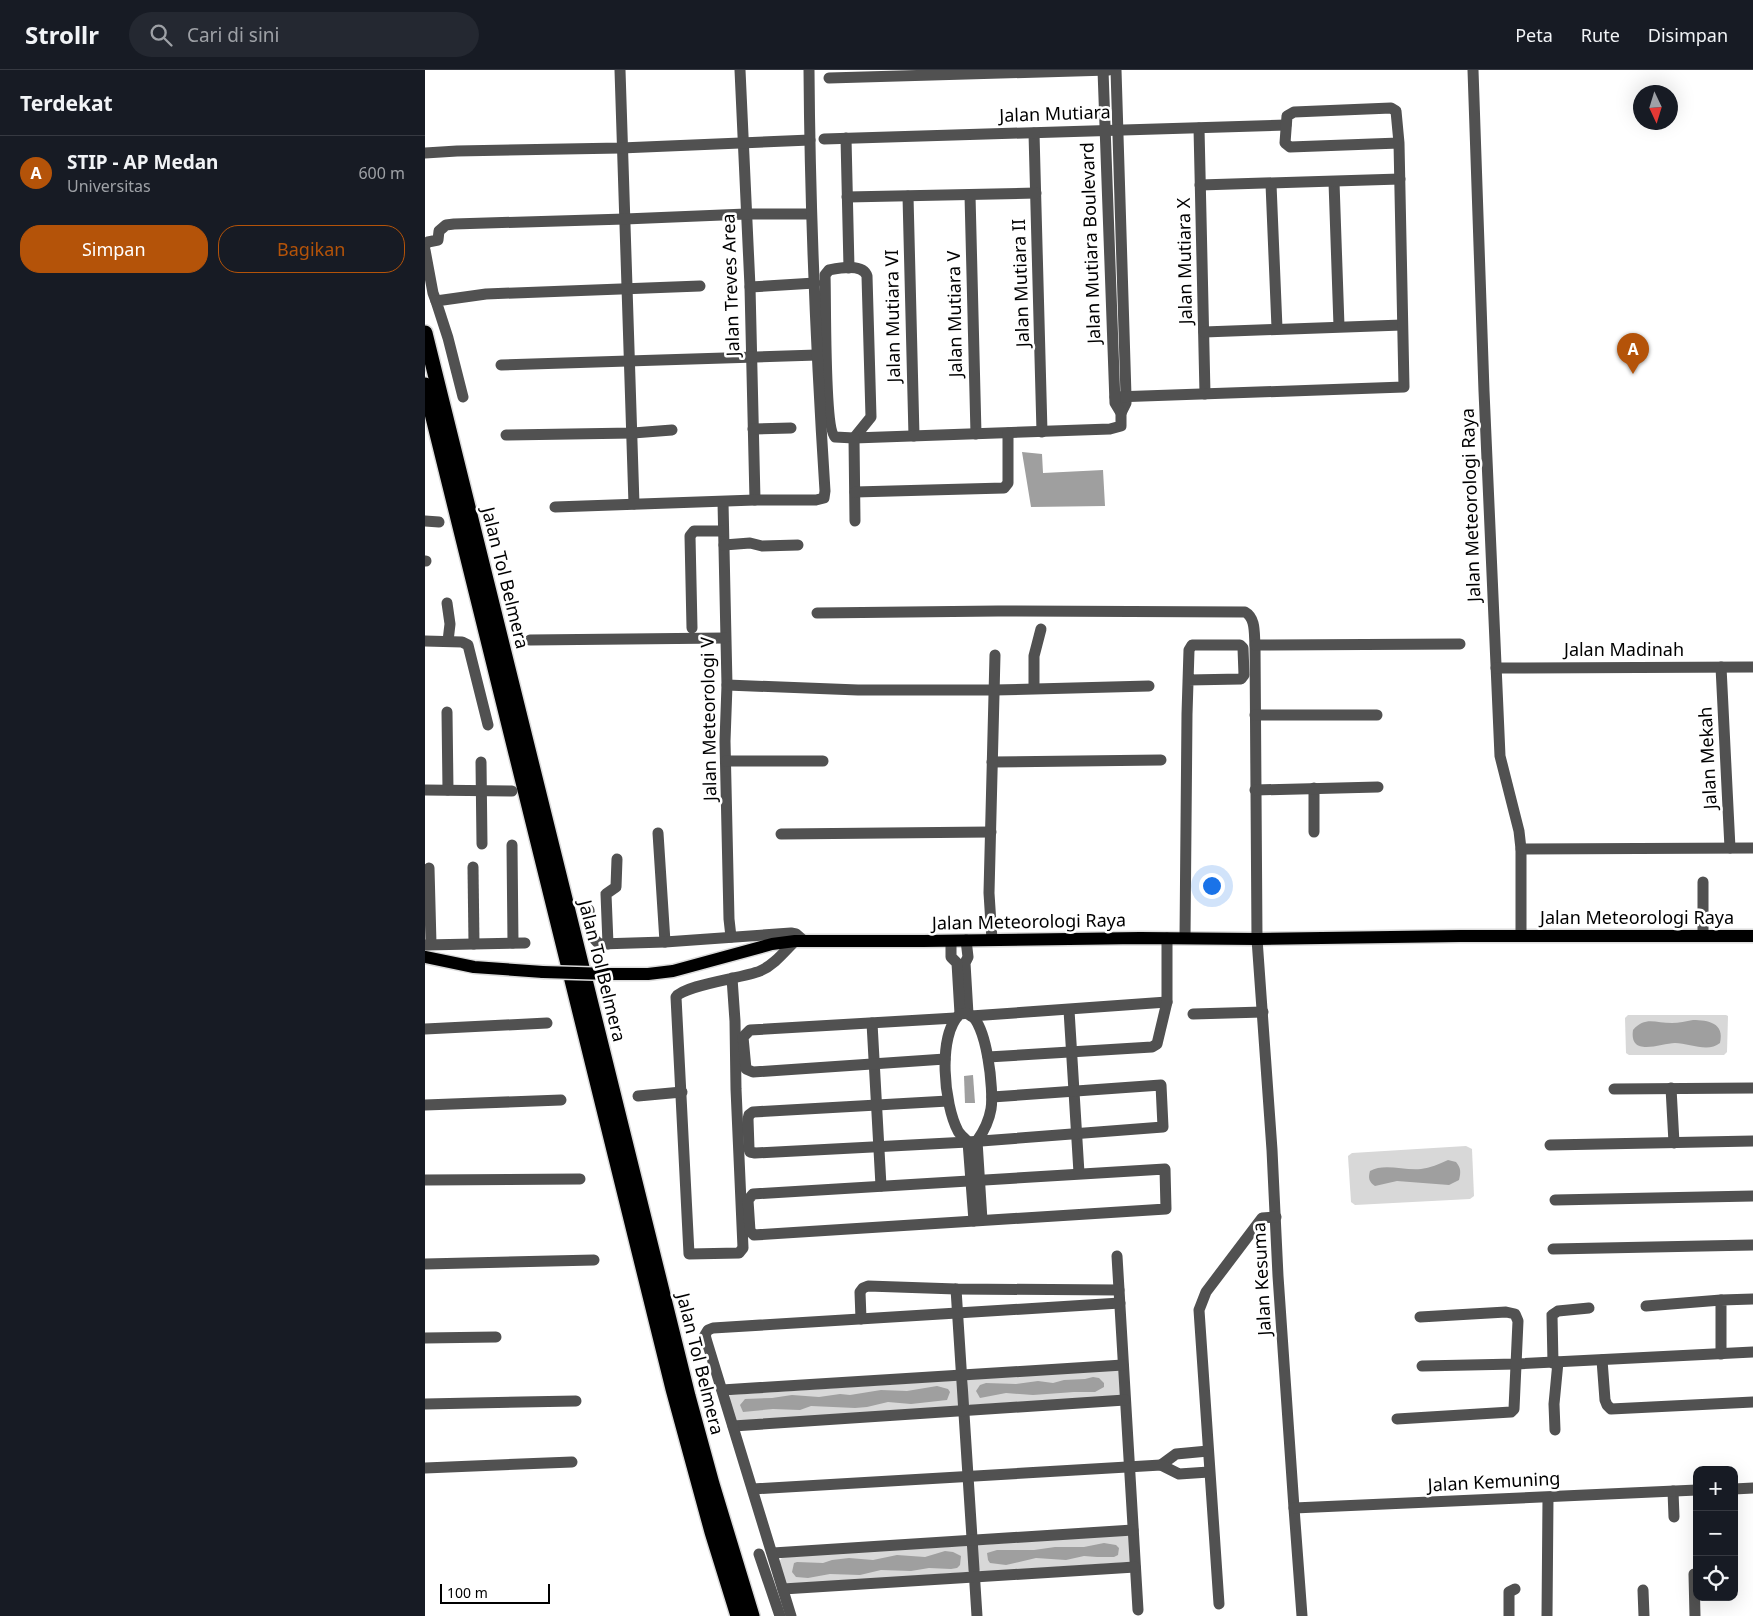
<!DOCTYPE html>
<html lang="id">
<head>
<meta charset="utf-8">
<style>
  :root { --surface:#171b24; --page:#242831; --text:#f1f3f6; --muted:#9ea1a6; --line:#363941; --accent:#b45309 }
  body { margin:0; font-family:"Noto Sans",sans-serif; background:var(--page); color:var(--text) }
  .controls { position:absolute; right:15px; bottom:15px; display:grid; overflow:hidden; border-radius:10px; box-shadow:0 5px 20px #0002 }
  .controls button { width:45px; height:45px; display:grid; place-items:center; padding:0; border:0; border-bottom:1px solid var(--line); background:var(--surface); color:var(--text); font:25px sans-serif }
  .compass { position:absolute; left:1208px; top:15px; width:45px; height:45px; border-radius:50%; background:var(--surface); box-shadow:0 5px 20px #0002; rotate:176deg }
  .scale { position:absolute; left:15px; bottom:12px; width:110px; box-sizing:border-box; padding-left:5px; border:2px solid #000; border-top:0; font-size:14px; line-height:18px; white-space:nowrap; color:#000; -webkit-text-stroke:4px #fff; paint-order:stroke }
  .you { position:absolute; left:786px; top:815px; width:18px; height:18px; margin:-12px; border:4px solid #fff; border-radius:50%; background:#1a73e8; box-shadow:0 0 0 8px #1a73e833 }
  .badge { display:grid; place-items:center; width:32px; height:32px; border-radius:50%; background:var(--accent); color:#fff; font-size:16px; font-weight:700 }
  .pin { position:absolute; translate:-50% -41px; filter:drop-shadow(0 1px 2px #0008) }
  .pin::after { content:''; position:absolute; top:26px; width:18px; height:15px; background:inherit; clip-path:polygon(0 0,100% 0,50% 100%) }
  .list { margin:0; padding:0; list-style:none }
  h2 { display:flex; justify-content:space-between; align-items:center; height:65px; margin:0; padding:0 20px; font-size:21px }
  h2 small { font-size:16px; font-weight:400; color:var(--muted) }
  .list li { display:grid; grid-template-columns:32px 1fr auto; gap:15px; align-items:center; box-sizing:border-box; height:75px; padding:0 20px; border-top:1px solid var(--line) }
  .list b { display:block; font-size:19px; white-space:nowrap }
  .list p { margin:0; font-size:16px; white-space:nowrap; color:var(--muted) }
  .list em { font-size:16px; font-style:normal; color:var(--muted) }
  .actions { display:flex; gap:10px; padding:15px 20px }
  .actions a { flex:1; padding:11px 0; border:1px solid var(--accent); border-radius:20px; text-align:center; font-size:18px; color:var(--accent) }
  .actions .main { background:var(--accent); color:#fff }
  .icon { flex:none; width:28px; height:28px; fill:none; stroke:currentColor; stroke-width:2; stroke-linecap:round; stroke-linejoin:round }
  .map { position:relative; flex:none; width:1328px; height:1546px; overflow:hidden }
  header { display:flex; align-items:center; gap:30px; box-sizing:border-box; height:70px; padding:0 25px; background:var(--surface); border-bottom:1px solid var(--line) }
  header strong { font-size:24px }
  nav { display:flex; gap:28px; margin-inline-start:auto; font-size:18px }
  .search { width:350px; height:45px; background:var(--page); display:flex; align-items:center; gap:12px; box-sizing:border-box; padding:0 18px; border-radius:28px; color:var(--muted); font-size:19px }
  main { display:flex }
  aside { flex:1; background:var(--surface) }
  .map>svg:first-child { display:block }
</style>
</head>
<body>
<header>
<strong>Strollr</strong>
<div class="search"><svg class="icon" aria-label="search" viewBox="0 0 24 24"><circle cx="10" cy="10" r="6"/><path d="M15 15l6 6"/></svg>Cari di sini</div>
<nav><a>Peta</a><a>Rute</a><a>Disimpan</a></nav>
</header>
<main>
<aside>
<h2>Terdekat<small></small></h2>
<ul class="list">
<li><span class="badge">A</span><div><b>STIP - AP Medan</b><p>Universitas</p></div><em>600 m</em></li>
</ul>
<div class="actions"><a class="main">Simpan</a><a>Bagikan</a></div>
</aside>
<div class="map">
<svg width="1328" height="1546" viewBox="0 0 1328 1546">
  <rect width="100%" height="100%" fill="#fff"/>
  <!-- green -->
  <g fill="#d8d8d8">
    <polygon points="1203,945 1301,945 1303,946 1302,982 1299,985 1204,985 1201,983 1200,948"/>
    <polygon points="1041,1076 1047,1079 1049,1126 1045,1129 930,1135 926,1132 923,1086 927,1083"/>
    <polygon points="693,1300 695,1303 695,1326 545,1335 542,1332 543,1309"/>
    <polygon points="531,1310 533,1313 533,1337 311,1351 304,1328 305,1325"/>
    <polygon points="700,1465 704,1466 705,1492 557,1502 554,1500 552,1479 553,1475"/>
    <polygon points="542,1476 543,1478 545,1499 543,1502 364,1515 360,1513 354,1492 358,1486"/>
  </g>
  <!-- water -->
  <g fill="#9f9f9f">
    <polygon points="597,382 617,384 618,403 678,400 680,436 606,437"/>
    <path d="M1268,950C1283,950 1300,953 1295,973C1283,983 1264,973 1250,973C1236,973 1204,988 1208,960C1220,946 1230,953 1247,953C1254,953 1261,951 1268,950Z"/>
    <polygon points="548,1005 550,1033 540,1033 539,1006"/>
    <path d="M1023,1090L1031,1092C1036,1098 1036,1102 1034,1110L1024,1115L972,1111L950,1116C944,1112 943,1108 945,1101C959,1093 980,1101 996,1099C1005,1098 1014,1094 1023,1090Z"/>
    <polygon points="668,1307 674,1308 679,1313 679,1317 670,1322 649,1322 608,1325 581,1323 555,1328 551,1321 555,1315 561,1313 591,1314 613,1311 628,1313 639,1310 660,1309"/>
    <polygon points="512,1316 523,1319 525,1322 522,1330 486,1334 463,1332 442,1337 430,1338 386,1336 375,1340 348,1339 318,1342 315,1335 320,1329 347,1328 367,1325 394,1327 415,1324 425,1325 456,1320 482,1321"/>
    <polygon points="679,1473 691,1475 694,1478 693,1485 689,1487 672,1487 659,1486 641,1490 611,1488 581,1495 565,1493 563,1490 562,1483 572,1480 609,1480 630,1477 659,1477"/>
    <polygon points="520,1481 528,1482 536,1486 535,1495 532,1498 526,1499 504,1498 486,1501 456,1500 435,1505 405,1504 383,1508 371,1507 367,1502 369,1493 372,1492 398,1493 407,1490 424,1488 448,1490 472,1485 500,1487"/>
  </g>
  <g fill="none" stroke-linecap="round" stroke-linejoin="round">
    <defs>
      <g id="major">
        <polyline points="0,887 49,897 118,902"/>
        <polyline points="185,904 223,904 248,901 347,874 370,871 499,871 715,868 832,869 1035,866 1328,866"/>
      </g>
      <g id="highway">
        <polyline points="0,263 263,1326 287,1414 327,1546"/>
        <polyline points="0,315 248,1319 287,1462 313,1546"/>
      </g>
    </defs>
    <!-- major casing -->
    <use href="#major" stroke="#dbdbdb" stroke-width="15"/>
    <!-- highway casing -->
    <use href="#highway" stroke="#dbdbdb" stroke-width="18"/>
    <!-- minor -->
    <g stroke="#515151" stroke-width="11">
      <polyline points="195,0 209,434"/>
      <polyline points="315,0 325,217 330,430"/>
      <polyline points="691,0 701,326 701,333 696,343"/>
      <polyline points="1048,0 1059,321 1075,686 1094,761 1096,779 1096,866"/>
      <polyline points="404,8 684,0"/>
      <polyline points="774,58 780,324"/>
      <polyline points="609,63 617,362"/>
      <polyline points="421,68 424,198"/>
      <polyline points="399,69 861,55"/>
      <polyline points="0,83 32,81 196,78 385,70"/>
      <polyline points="909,112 914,256"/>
      <polyline points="846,114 852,258"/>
      <polyline points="775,115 975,109"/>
      <polyline points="545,125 551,364"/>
      <polyline points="483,126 489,366"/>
      <polyline points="422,127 611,123"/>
      <polyline points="0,175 3,172 13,170 14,161 21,155 29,154 200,149 321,144 386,144"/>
      <polyline points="0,180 8,223 11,231"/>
      <polyline points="325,217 390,213"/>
      <polyline points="779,262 977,255"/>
      <polyline points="76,295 392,285"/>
      <polyline points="38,327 23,268 11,231 61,224 275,216"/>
      <polyline points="690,327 979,317 974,73 971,41 966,38 869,42 862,46 860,73 865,77 974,73"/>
      <polyline points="328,359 366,358"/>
      <polyline points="81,365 208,363 247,360"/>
      <path d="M429,368L446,347L442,206C438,193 414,198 404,200L400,205C401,227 399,358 410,367L429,368L685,359L696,356V343L690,333L678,0"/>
      <polyline points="429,368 430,451"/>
      <polyline points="430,422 579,418 583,413 583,363"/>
      <polyline points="298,432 302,615 300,671 304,849 306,867"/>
      <path d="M130,437L330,430H391L399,428L400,421C391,281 385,140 384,0"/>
      <polyline points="0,451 14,452"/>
      <polyline points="299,475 325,473 337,476 373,475"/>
      <polyline points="0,491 1,491"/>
      <polyline points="22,533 25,554 23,571"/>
      <path d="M392,543L573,541L820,542C831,548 829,564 830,575L832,869L847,1080L853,1206L869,1438L877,1546"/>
      <polyline points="267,558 265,466 269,461 298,461"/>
      <polyline points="105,570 300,568"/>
      <polyline points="0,571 37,572 43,575 63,655"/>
      <polyline points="830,575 1035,574"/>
      <polyline points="1296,597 1305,778"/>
      <polyline points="1071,598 1328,597"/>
      <polyline points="302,615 433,620 569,620 724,616"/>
      <polyline points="609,618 609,586 616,559"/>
      <polyline points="22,642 23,720"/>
      <polyline points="830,645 952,645"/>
      <polyline points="301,691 398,691"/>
      <polyline points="56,692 57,774"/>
      <polyline points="567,692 736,690"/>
      <polyline points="889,718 889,762"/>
      <polyline points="0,720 87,721"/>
      <polyline points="830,720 953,717"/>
      <polyline points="233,763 240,872"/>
      <polyline points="356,764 566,762"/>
      <polyline points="87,775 88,873"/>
      <polyline points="1096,779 1328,778"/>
      <polyline points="48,797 49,874"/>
      <polyline points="4,798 6,874"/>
      <polyline points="1278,812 1278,866"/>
      <path d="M164,840C165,852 164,868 175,874L240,872L366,863L371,864L379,871"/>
      <polyline points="760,868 762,644 764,580 767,575 815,575 818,578 819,605 816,609 763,610"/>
      <polyline points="541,870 543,887 540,893 543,944"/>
      <polyline points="567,870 564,823 570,585"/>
      <polyline points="526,871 526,887 532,893 535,944"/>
      <polyline points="183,874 181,824 191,817 192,789"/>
      <polyline points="0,875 100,873"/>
      <path d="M307,908L310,951L311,1019L318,1178L314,1183L264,1184L251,927C259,915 318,908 335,901C349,895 359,882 370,871"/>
      <polyline points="644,940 654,1103"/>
      <polyline points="768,944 838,942"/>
      <polyline points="546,946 742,932"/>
      <polyline points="447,953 456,1116"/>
      <polyline points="0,959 122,953"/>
      <polyline points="563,987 727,977 732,974 742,932 742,868"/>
      <polyline points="520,989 328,1002 321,999 318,967 325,960 530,948"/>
      <polyline points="1246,1018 1249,1073"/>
      <polyline points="1189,1019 1328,1018"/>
      <polyline points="213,1026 257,1022"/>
      <polyline points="523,1031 328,1042 324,1045 323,1049 324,1079 325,1082 330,1083 543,1072 738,1057 736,1015 567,1027"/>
      <polyline points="0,1035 136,1030"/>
      <polyline points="1125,1075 1328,1071"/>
      <polygon points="740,1099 741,1139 329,1165 325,1161 323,1130 328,1124"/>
      <polyline points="0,1110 155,1109"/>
      <polyline points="1130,1130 1328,1126"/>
      <path d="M549,1151L543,1072C540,1068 535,1065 533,1061C519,1035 512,965 535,944C537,944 540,943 543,944C562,949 569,1022 566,1039C564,1051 559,1061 552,1071L557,1150"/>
      <polyline points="1128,1179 1328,1175"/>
      <polyline points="692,1186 713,1540"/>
      <polyline points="0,1194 169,1190"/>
      <polyline points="531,1219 552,1546"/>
      <polyline points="1221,1236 1296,1230"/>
      <polyline points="436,1249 435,1222 438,1218 443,1216 531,1219 694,1220"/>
      <polyline points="0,1268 71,1267"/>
      <polyline points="1296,1284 1296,1230 1328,1229"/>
      <polyline points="1177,1290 1180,1330 1182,1335 1186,1339 1328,1332"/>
      <polyline points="1128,1293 1127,1245 1133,1241 1164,1238"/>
      <polyline points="997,1296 1091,1294 1328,1282"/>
      <polyline points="297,1320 698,1295"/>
      <polyline points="0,1334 151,1331"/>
      <polyline points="972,1349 1086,1342 1089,1339 1093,1251 1090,1244 1081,1242 995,1247"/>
      <polyline points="308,1356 700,1330"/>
      <polyline points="1130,1360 1129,1334 1133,1292"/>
      <polyline points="736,1395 751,1384 783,1381"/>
      <polyline points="0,1398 147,1392"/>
      <polyline points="328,1419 736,1395 754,1404 784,1402"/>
      <polyline points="1309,1419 1328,1418"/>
      <polyline points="1248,1421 1249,1447"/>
      <polyline points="869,1438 1272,1420"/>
      <polyline points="348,1483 708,1460"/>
      <polyline points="334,1484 355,1546"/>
      <polyline points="1269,1504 1270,1546"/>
      <polyline points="358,1519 710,1497"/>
      <polyline points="1218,1520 1219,1546"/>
      <polyline points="794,1534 774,1240 781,1222 837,1148 851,1147"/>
      <polyline points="366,1546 282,1272 280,1265 283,1260 288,1258 695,1233"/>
      <polyline points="1084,1546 1084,1522 1090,1519"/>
      <polyline points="1122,1546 1123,1428"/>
    </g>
    <!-- major -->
    <use href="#major" stroke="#000" stroke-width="12"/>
    <!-- highway -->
    <use href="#highway" stroke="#000" stroke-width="15"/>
    <defs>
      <polyline id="major-bridge" points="118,902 185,904"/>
    </defs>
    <!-- major-bridge casing -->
    <use href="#major-bridge" stroke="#dbdbdb" stroke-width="15" stroke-linecap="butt"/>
    <!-- major-bridge -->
    <use href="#major-bridge" stroke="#000" stroke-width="12"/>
  </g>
  <g text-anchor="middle" stroke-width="5" stroke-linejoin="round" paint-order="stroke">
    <!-- street labels -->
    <g font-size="18" fill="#000" stroke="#fff">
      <text transform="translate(630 44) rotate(-2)" y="6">Jalan Mutiara</text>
      <text transform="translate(666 173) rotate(-92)" y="6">Jalan Mutiara Boulevard</text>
      <text transform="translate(760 191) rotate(-91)" y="6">Jalan Mutiara X</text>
      <text transform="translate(596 213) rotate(-92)" y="6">Jalan Mutiara II</text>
      <text transform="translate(306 215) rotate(-92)" y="6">Jalan Treves Area</text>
      <text transform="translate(530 244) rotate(-91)" y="6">Jalan Mutiara V</text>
      <text transform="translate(468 246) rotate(-91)" y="6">Jalan Mutiara VI</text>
      <text transform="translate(1046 435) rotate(-92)" y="6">Jalan Meteorologi Raya</text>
      <text transform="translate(80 508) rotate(76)" y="6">Jalan Tol Belmera</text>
      <text x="1199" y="586">Jalan Madinah</text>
      <text transform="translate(284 649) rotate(-91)" y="6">Jalan Meteorologi V</text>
      <text transform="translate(1283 688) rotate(-93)" y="6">Jalan Mekah</text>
      <text x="1212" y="854">Jalan Meteorologi Raya</text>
      <text transform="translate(604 852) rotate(-1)" y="6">Jalan Meteorologi Raya</text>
      <text transform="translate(177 901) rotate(76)" y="6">Jalan Tol Belmera</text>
      <text transform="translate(837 1209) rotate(-93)" y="6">Jalan Kesuma</text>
      <text transform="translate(275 1294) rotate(76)" y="6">Jalan Tol Belmera</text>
      <text transform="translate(1069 1412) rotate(-3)" y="6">Jalan Kemuning</text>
    </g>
  </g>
</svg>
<div class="controls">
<button>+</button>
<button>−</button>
<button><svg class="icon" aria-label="locate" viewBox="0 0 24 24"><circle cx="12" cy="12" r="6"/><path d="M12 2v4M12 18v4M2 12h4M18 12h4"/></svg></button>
</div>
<svg class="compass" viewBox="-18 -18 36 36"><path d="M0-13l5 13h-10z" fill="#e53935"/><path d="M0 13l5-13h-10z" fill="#9ea1a6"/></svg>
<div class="scale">100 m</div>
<div class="you"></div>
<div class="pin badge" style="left:1208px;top:304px">A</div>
</div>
</main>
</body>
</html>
